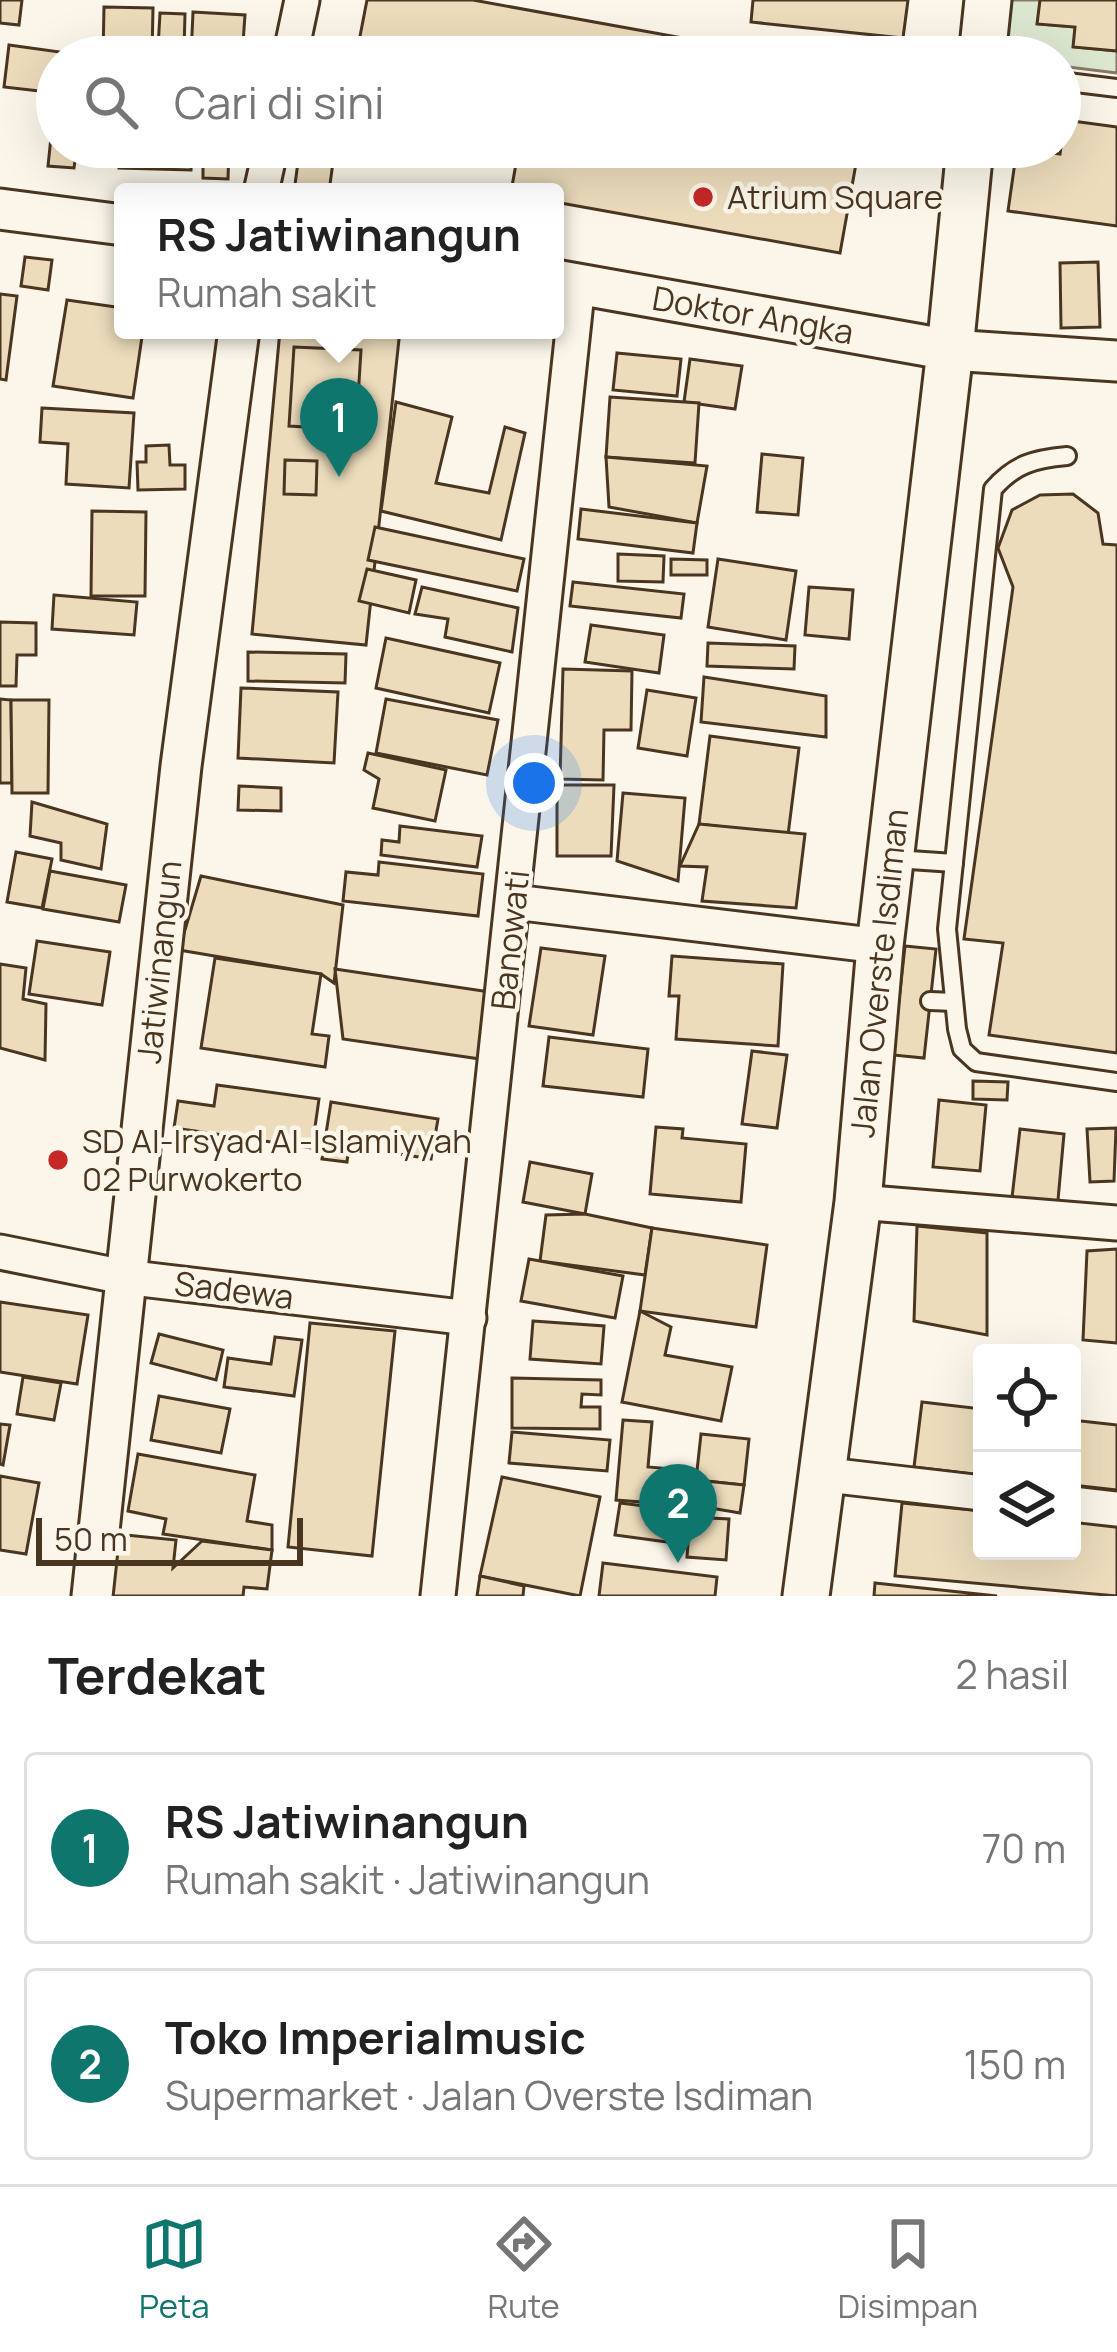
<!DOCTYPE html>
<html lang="id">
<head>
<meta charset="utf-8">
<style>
  :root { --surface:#fff; --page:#f6f6f6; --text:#222; --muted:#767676; --line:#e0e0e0; --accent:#0f766e }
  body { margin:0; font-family:Manrope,sans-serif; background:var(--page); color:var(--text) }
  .controls { position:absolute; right:36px; bottom:36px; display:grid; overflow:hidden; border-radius:12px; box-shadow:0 12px 48px #0002 }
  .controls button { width:108px; height:108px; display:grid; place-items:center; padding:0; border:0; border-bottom:3px solid var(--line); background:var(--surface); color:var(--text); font:60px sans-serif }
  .scale { position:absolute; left:36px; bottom:30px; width:267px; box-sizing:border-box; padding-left:12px; border:6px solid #4a3520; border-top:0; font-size:33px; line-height:42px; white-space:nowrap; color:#4a3520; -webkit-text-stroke:9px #fbf6e9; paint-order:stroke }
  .you { position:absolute; left:534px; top:783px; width:42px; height:42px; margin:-30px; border:9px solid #fff; border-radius:50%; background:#1a73e8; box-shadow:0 0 0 18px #1a73e833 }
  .badge { display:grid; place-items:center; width:78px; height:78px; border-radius:50%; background:var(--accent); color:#fff; font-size:39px; font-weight:700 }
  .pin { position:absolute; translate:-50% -99px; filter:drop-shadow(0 3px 6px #0008) }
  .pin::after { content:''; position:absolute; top:63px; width:42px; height:36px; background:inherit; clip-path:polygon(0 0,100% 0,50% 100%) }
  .popup { position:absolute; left:114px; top:183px; width:450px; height:156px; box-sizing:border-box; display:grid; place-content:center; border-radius:12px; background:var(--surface); filter:drop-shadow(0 3px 9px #0005); font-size:39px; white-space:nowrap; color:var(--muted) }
  .popup b { font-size:45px; color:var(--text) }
  .popup::after { content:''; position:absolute; left:50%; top:100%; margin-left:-24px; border:24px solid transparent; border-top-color:var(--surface) }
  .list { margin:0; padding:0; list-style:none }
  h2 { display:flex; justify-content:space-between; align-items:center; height:156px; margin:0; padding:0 48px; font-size:51px }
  h2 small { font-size:39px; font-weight:400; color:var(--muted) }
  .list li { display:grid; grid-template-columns:78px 1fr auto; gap:36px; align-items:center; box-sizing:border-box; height:192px; margin:0 24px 24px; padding:0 24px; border:3px solid var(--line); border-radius:12px }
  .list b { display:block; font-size:45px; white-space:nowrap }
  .list p { margin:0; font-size:39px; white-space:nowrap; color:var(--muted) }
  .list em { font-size:39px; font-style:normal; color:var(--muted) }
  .icon { flex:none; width:66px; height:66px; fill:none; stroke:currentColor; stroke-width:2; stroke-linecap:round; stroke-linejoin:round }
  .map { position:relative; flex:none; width:1117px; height:1596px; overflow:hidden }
  .search { position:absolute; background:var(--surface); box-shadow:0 12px 48px #0002; left:36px; right:36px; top:36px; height:132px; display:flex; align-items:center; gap:30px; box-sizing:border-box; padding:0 42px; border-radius:66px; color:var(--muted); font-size:45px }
  .sheet { height:588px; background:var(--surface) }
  nav { display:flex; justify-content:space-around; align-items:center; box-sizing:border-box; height:168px; border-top:3px solid var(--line); background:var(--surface); font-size:33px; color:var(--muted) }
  nav a { display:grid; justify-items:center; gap:6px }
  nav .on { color:var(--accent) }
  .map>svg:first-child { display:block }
</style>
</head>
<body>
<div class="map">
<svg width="1117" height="1596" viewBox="0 0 1117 1596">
  <rect width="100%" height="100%" fill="#fbf6e9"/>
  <!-- green -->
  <polygon fill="#dce7d0" stroke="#887966" stroke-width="3" points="1000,0 1040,0 1038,24 1075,27 1074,47 1117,51 1117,73 1060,66 1060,57 1020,57 1002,50"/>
  <!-- building -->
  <g fill="#ecdcbc" stroke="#4a3520" stroke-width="3">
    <polygon points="0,0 22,0 19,25 0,23"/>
    <polygon points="367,0 473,0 787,57 356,57"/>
    <polygon points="753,0 908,0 903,38 751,22"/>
    <polygon points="1040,0 1117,0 1117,51 1073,47 1075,27 1037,24"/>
    <polygon points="104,7 153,8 152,55 172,57 103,57"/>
    <polygon points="193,12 245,15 242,57 191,57"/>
    <polygon points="160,13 185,14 184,50 158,48"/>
    <polygon points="9,45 67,53 67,57 57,57 57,93 4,87"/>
    <polygon points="54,108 57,108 57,147 77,147 74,168 48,166"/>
    <polygon points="1065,120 1117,127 1117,226 1008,211 1017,148 1060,154"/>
    <polygon points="119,147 192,147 191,170 119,168"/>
    <polygon points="203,147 229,147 228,179 203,178"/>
    <polygon points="300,147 335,147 329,192 294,192"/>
    <polygon points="519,147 859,147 840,253 555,202 555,192 511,192"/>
    <polygon points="25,257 52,260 48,290 21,286"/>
    <polygon points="1098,262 1100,327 1061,328 1060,263"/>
    <polygon points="0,294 17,296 6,380 0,379"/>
    <polygon points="67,300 123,308 123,330 143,330 133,398 53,386"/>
    <polygon points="280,330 400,330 366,645 252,634"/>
    <polygon points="294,347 361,350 356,430 289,426"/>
    <polygon points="617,353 681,359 677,396 613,390"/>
    <polygon points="690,359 742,366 735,409 684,402"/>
    <polygon points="610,397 699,403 695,463 606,457"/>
    <polygon points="396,402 452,417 436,483 489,493 505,427 525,433 501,540 381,511"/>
    <polygon points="42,408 134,413 129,488 66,484 68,444 40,442"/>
    <polygon points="169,445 170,465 185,465 185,489 138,490 137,462 146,462 146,446"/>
    <polygon points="762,454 803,458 798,515 757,512"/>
    <polygon points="606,457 707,466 697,523 609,507"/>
    <polygon points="285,460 317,461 316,495 284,494"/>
    <polygon points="1073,494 1098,513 1103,544 1117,545 1117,1053 989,1035 1003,943 964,939 1013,587 998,548 1012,510 1040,495"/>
    <polygon points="581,509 697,523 693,553 578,539"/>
    <polygon points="92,511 146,512 145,596 91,596"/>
    <polygon points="375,527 524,559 517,591 368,560"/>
    <polygon points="618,554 664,556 663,582 618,581"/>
    <polygon points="671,559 707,560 707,575 671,575"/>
    <polygon points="718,559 796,571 786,640 708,627"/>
    <polygon points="367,569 416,580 409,613 359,601"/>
    <polygon points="573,582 684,594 681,618 570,606"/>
    <polygon points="422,587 518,608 512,652 445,637 448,619 415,614"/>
    <polygon points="809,587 853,590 849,639 805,635"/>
    <polygon points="54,595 137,602 134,635 52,629"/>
    <polygon points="0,622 36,623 36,655 17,655 16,686 0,686"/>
    <polygon points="591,625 664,635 659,673 585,662"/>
    <polygon points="386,638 500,663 489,713 376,688"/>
    <polygon points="708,643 795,646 794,669 707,666"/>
    <polygon points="248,652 346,654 345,683 248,681"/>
    <polygon points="563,669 632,671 631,730 604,730 603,780 560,779"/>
    <polygon points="704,677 826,696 826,737 701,722"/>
    <polygon points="241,688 338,692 334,763 238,758"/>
    <polygon points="647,690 696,698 687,756 638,748"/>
    <polygon points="0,699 11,700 12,783 0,783"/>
    <polygon points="386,699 498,720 487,775 376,753"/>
    <polygon points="11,700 49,700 48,793 12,793"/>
    <polygon points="710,736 799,748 788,835 699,824"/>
    <polygon points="368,753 446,770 435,821 373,808 379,779 364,770"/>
    <polygon points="557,785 614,785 611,856 557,856"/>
    <polygon points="239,786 281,788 281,811 238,810"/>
    <polygon points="623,793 685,798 678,881 617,861"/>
    <polygon points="32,802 107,824 101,869 61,860 61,843 30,836"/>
    <polygon points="699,824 805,834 796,908 702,901 707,867 680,866"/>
    <polygon points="400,826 482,836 477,867 381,855 382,840 399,842"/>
    <polygon points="16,852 52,859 42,908 7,902"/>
    <polygon points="379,862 483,874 478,916 343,901 346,872 378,875"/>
    <polygon points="50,871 126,885 119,922 43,909"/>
    <polygon points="201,876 343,905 334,983 321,974 179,950"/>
    <polygon points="37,941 110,952 102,1005 29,994"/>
    <polygon points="905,946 936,949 924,1058 893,1055"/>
    <polygon points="541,948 605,956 593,1035 529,1026"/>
    <polygon points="672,956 783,964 778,1046 676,1039 679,996 669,996"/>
    <polygon points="215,958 321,974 312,1034 329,1036 325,1067 201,1048"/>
    <polygon points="0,964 26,968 23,999 46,1004 45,1060 0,1048"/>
    <polygon points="335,969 490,992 480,1059 343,1039"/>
    <polygon points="549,1037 648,1049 643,1097 543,1086"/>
    <polygon points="752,1051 787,1055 777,1128 742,1124"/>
    <polygon points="973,1081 1008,1082 1007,1100 973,1099"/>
    <polygon points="217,1085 319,1099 312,1148 174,1128 178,1101 214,1106"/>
    <polygon points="939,1100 986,1105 980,1171 933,1167"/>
    <polygon points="331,1102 438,1119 431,1159 349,1146 347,1162 322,1159"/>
    <polygon points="656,1127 683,1129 682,1138 746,1144 741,1202 650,1194"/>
    <polygon points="1116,1128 1114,1181 1090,1182 1087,1129"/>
    <polygon points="1020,1129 1064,1134 1057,1211 1011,1206"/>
    <polygon points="530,1162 592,1174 585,1214 523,1202"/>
    <polygon points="585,1214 652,1228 645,1275 540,1261 546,1215"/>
    <polygon points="917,1226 987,1233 987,1335 914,1321"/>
    <polygon points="652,1228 767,1245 756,1327 640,1311"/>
    <polygon points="1117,1249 1117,1343 1083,1340 1087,1251"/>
    <polygon points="529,1259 623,1276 615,1318 521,1301"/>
    <polygon points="0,1302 88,1315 77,1384 0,1372"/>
    <polygon points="640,1311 671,1327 665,1355 732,1367 721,1421 622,1402"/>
    <polygon points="533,1321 604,1326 601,1364 530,1359"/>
    <polygon points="310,1323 395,1331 372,1556 288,1547"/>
    <polygon points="159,1334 223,1350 216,1380 151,1363"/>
    <polygon points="275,1337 302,1340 294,1396 224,1387 228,1358 271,1364"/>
    <polygon points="23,1377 61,1383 54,1420 17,1414"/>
    <polygon points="512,1378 601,1380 601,1395 582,1394 581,1407 600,1407 600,1429 512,1428"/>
    <polygon points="159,1396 230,1409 221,1453 151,1440"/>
    <polygon points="922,1402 982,1409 982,1475 914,1467"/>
    <polygon points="623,1420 652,1422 648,1467 684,1470 681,1505 616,1500"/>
    <polygon points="1072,1420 1117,1425 1117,1490 1072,1485"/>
    <polygon points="0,1424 10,1425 3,1465 0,1464"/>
    <polygon points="512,1432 610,1440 607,1471 509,1463"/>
    <polygon points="701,1434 749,1439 744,1485 696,1480"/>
    <polygon points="138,1454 255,1475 247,1521 272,1525 272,1550 163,1534 166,1519 128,1511"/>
    <polygon points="0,1476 39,1483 26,1554 0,1550"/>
    <polygon points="502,1477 600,1497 580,1596 480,1576"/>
    <polygon points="696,1480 744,1485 740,1513 693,1505"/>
    <polygon points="620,1503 686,1511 682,1544 615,1535"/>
    <polygon points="902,1503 982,1511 982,1551 1072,1551 1072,1519 1117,1523 1117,1596 895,1576"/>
    <polygon points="690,1517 729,1519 726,1560 687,1557"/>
    <polygon points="116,1534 176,1540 173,1568 202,1541 272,1550 267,1589 244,1587 243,1596 110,1596"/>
    <polygon points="603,1563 717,1577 715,1596 599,1596"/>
    <polygon points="480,1576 524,1586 523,1596 477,1596"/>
    <polygon points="875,1583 997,1596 874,1596"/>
  </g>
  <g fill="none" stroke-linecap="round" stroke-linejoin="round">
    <defs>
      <g id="service">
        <polyline points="1060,81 1117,88"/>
        <path d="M1067,456C1034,459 1015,464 993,489L947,929L957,1029L962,1049L976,1062L1117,1082"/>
        <polyline points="895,859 954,863"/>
        <polyline points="930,1001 954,1002"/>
      </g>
      <g id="minor">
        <polyline points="290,57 302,0"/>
        <polyline points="261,192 271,147"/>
        <polyline points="514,902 880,946"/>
        <polyline points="858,1202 1117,1223"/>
        <polyline points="0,1252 124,1277 469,1318"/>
        <polyline points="819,1474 982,1493"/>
        <polyline points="1072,1504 1117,1509"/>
        <polyline points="438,1596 578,283"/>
      </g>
      <g id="tertiary">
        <polyline points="0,209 123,225"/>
        <polyline points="555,280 950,350 1117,361"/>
        <polyline points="92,1596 181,766 239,330"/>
      </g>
      <g id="secondary">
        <polyline points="982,57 988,0"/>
        <polyline points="806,1596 858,1202 880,946 950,350 970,147"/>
      </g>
    </defs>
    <!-- service casing -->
    <use href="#service" stroke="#4a3520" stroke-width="22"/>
    <!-- minor casing -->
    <use href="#minor" stroke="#4a3520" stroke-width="39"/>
    <!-- tertiary casing -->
    <use href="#tertiary" stroke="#4a3520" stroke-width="45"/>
    <!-- secondary casing -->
    <use href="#secondary" stroke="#4a3520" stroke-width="51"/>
    <!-- service -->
    <use href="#service" stroke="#fbf6e9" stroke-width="16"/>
    <!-- minor -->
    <use href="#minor" stroke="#fbf6e9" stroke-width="33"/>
    <!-- tertiary -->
    <use href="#tertiary" stroke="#fbf6e9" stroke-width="39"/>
    <!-- secondary -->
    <use href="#secondary" stroke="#fbf6e9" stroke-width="45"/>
  </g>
  <!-- markers -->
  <g fill="#c62828" stroke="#fbf6e9" stroke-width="4.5">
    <circle cx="703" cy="197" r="12"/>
    <circle cx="58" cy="1160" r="12"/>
  </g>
  <g text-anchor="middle" stroke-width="9" stroke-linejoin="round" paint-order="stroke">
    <!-- poi labels -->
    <g font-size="33" fill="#4a3520" stroke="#fbf6e9" text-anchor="start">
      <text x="727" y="209">Atrium Square</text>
      <text x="82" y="1153">SD Al-Irsyad Al-Islamiyyah<tspan x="82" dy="38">02 Purwokerto</tspan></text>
    </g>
    <!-- street labels -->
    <g font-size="33" fill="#4a3520" stroke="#fbf6e9">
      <text transform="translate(753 315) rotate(10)" y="12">Doktor Angka</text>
      <text transform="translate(510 940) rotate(-84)" y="12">Banowati</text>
      <text transform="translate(159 962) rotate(-84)" y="12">Jatiwinangun</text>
      <text transform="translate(879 973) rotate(-84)" y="12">Jalan Overste Isdiman</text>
      <text transform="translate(234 1290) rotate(7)" y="12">Sadewa</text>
    </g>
  </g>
</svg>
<div class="controls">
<button><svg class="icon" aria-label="locate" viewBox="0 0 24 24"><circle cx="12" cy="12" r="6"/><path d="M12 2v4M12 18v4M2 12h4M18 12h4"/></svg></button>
<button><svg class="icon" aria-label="layers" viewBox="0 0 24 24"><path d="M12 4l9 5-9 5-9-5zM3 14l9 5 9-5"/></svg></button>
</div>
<div class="scale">50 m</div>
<div class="you"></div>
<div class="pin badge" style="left:339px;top:477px">1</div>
<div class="popup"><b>RS Jatiwinangun</b>Rumah sakit</div>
<div class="pin badge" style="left:678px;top:1563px">2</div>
<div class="search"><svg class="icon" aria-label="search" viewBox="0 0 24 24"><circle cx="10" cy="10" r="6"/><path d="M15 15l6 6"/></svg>Cari di sini</div>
</div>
<section class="sheet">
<h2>Terdekat<small>2 hasil</small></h2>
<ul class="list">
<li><span class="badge">1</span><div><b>RS Jatiwinangun</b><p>Rumah sakit · Jatiwinangun</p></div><em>70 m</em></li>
<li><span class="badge">2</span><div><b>Toko Imperialmusic</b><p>Supermarket · Jalan Overste Isdiman</p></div><em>150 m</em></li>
</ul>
</section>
<nav>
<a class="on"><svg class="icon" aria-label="map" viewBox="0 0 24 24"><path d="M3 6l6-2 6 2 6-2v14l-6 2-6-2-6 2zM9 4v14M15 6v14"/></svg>Peta</a>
<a><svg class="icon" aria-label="directions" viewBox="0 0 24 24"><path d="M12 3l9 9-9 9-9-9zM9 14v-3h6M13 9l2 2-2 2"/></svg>Rute</a>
<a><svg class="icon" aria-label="saved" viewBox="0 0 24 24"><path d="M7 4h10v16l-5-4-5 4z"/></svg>Disimpan</a>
</nav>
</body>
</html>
